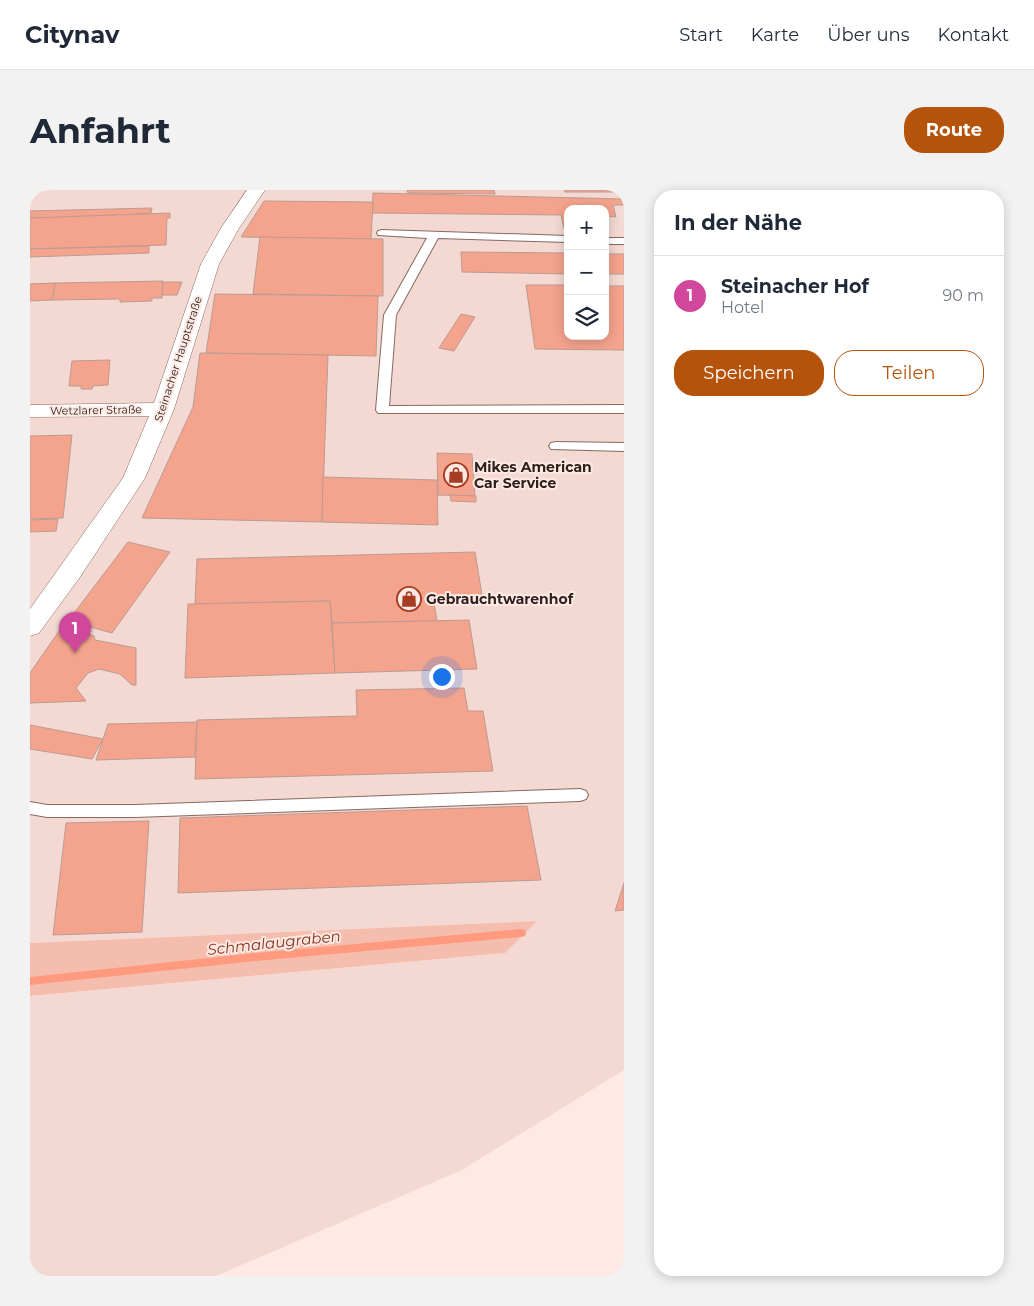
<!DOCTYPE html>
<html lang="de">
<head>
<meta charset="utf-8">
<style>
  :root { --surface:#fff; --page:#f2f2f3; --text:#1f2937; --muted:#747a83; --line:#e0e1e3; --accent:#b45309 }
  body { margin:0; font-family:Montserrat,sans-serif; background:var(--page); color:var(--text) }
  .controls { position:absolute; right:15px; top:15px; display:grid; overflow:hidden; border-radius:10px; box-shadow:0 2px 12px #0003 }
  .controls button { width:45px; height:45px; display:grid; place-items:center; padding:0; border:0; border-bottom:1px solid var(--line); background:var(--surface); color:var(--text); font:25px sans-serif }
  .you { position:absolute; left:411px; top:486px; width:18px; height:18px; margin:-12px; border:4px solid #fff; border-radius:50%; background:#1a73e8; box-shadow:0 0 0 8px #1a73e833 }
  .badge { display:grid; place-items:center; width:32px; height:32px; border-radius:50%; background:var(--accent); color:#fff; font-size:16px; font-weight:700 }
  .pin { position:absolute; translate:-50% -41px; filter:drop-shadow(0 1px 2px #0008) }
  .pin::after { content:''; position:absolute; top:26px; width:18px; height:15px; background:inherit; clip-path:polygon(0 0,100% 0,50% 100%) }
  .list { margin:0; padding:0; list-style:none }
  h2 { display:flex; justify-content:space-between; align-items:center; height:65px; margin:0; padding:0 20px; font-size:21px }
  h2 small { font-size:16px; font-weight:400; color:var(--muted) }
  .list li { display:grid; grid-template-columns:32px 1fr auto; gap:15px; align-items:center; box-sizing:border-box; height:80px; padding:0 20px; border-top:1px solid var(--line) }
  .list b { display:block; font-size:19px; white-space:nowrap }
  .list p { margin:0; font-size:16px; white-space:nowrap; color:var(--muted) }
  .list em { font-size:16px; font-style:normal; color:var(--muted) }
  .actions { display:flex; gap:10px; padding:15px 20px }
  .actions a { flex:1; padding:11px 0; border:1px solid var(--accent); border-radius:20px; text-align:center; font-size:18px; color:var(--accent) }
  .actions .main { background:var(--accent); color:#fff }
  .icon { flex:none; width:28px; height:28px; fill:none; stroke:currentColor; stroke-width:2; stroke-linecap:round; stroke-linejoin:round }
  .map { position:relative; flex:none; width:594px; height:1086px; overflow:hidden; border-radius:20px }
  header { display:flex; align-items:center; gap:30px; box-sizing:border-box; height:70px; padding:0 25px; background:var(--surface); border-bottom:1px solid var(--line) }
  header strong { font-size:24px }
  nav { display:flex; gap:28px; margin-inline-start:auto; font-size:18px }
  .intro { display:flex; align-items:center; justify-content:space-between; box-sizing:border-box; height:120px; padding:0 30px }
  h1 { margin:0; font-size:35px }
  .button { padding:12px 22px; border-radius:20px; background:var(--accent); color:#fff; font-size:18px; font-weight:700 }
  main { display:flex; gap:30px; padding:0 30px }
  aside { flex:1; background:var(--surface); border-radius:20px; box-shadow:0 2px 12px #0003 }
  .map>svg:first-child { display:block }
</style>
</head>
<body>
<header>
<strong>Citynav</strong>
<nav><a>Start</a><a>Karte</a><a>Über uns</a><a>Kontakt</a></nav>
</header>
<div class="intro"><h1>Anfahrt</h1><a class="button">Route</a></div>
<main>
<div class="map">
<svg width="594" height="1086" viewBox="0 0 594 1086">
  <rect width="100%" height="100%" fill="#fee9e4"/>
  <!-- built -->
  <path fill="#f3d9d2" fill-rule="evenodd" d="M0,0H594V880L432,980L186,1086H0V806L474,763L506,731L0,753ZM538,19H575V146H538Z"/>
  <!-- green -->
  <polygon fill="#f5bdae" points="507,731 475,763 0,806 0,753"/>
  <g fill="none" stroke-linecap="round" stroke-linejoin="round">
    <!-- stream -->
    <polygon fill="#ff9a7f" fill-rule="evenodd" points="491,739 495,740 496,743 495,746 491,747 226,771 0,795 0,787 226,763"/>
  </g>
  <!-- building -->
  <g fill="#f4a38d" stroke="#bb9b93">
    <polygon points="377,0 464,0 465,4 378,3"/>
    <polygon points="534,0 594,0 594,2 535,2"/>
    <polygon points="343,3 594,9 594,15 583,15 586,27 575,26 575,19 538,19 538,39 534,39 531,25 342,23"/>
    <polygon points="234,11 343,12 341,49 211,47"/>
    <polygon points="122,18 121,23 107,24 107,26 0,28 0,21"/>
    <polygon points="140,23 140,28 137,28 136,55 0,59 0,28"/>
    <polygon points="230,47 353,49 353,106 223,104"/>
    <polygon points="119,56 119,63 0,67 0,59"/>
    <polygon points="431,62 538,63 538,84 432,82"/>
    <rect x="575" y="64" width="19" height="20"/>
    <polygon points="133,91 132,108 122,108 122,111 90,112 90,109 22,110 25,93"/>
    <polygon points="133,92 152,92 147,105 132,105"/>
    <polygon points="25,93 22,110 0,111 0,94"/>
    <polygon points="496,95 538,95 538,146 575,146 575,96 594,96 594,160 505,159"/>
    <polygon points="185,104 348,106 346,166 176,163"/>
    <polygon points="431,124 445,127 424,161 409,158"/>
    <polygon points="170,163 298,165 292,332 112,328 163,217"/>
    <polygon points="80,170 78,195 63,196 62,199 51,199 51,196 39,196 42,171"/>
    <polygon points="42,245 33,328 0,329 0,246"/>
    <polygon points="407,263 442,264 445,306 408,305"/>
    <polygon points="293,287 407,290 408,335 292,332"/>
    <polygon points="420,305 446,306 446,312 421,311"/>
    <polygon points="28,329 26,341 0,342 0,330"/>
    <polygon points="98,352 140,362 82,443 38,431"/>
    <polygon points="445,362 452,405 403,406 407,431 302,433 300,411 165,414 167,369"/>
    <polygon points="300,411 305,483 155,488 158,414"/>
    <polygon points="439,430 447,479 305,483 302,433"/>
    <polygon points="29,441 53,447 59,444 64,446 65,450 106,458 106,495 102,495 90,484 69,479 58,483 46,498 56,511 0,513 0,483"/>
    <polygon points="434,498 438,521 453,521 463,581 165,589 167,530 327,526 326,500"/>
    <polygon points="167,532 165,567 66,570 78,534"/>
    <polygon points="0,535 73,549 62,569 0,559"/>
    <polygon points="497,616 511,690 148,703 150,628"/>
    <polygon points="119,631 112,742 23,745 36,633"/>
    <polygon points="594,693 594,720 585,721"/>
  </g>
  <g fill="none" stroke-linecap="round" stroke-linejoin="round">
    <defs>
      <g id="service">
        <polygon points="352,40 538,46 538,52 408,48 366,125 359,216 594,215 594,223 348,223 346,220 354,125 397,48 348,45 347,43 348,41"/>
        <rect x="575" y="48" width="19" height="6"/>
        <polygon points="526,252 594,253 594,261 521,259 519,256 521,253"/>
        <polygon points="550,599 556,601 558,605 556,609 550,611 105,627 17,627 0,624 0,612 17,615 105,615"/>
      </g>
      <polygon id="minor" points="217,0 235,0 209,38 189,74 144,219 115,288 50,387 9,443 0,446 0,419 93,288 119,226 0,227 0,215 124,213 171,74 191,38"/>
    </defs>
    <!-- service casing -->
    <use href="#service" stroke="#866961" stroke-width="2"/>
    <!-- minor casing -->
    <use href="#minor" stroke="#866961" stroke-width="1"/>
    <!-- service -->
    <use href="#service" fill="#fff" fill-rule="evenodd"/>
    <!-- minor -->
    <use href="#minor" fill="#fff" fill-rule="evenodd"/>
  </g>
  <!-- icons -->
  <defs>
    <symbol id="shop-ring" viewBox="-11 -11 22 22"><circle r="9.5" fill="#fee9e4" stroke="#a63d22" stroke-width="1.5"/><path d="M-5-2.5h2.3a2.7 3.5 0 0 1 5.4 0H5L5.5 6h-11ZM-1.5-2.5h3a1.5 2.3 0 0 0-3 0Z" fill="#a63d22"/></symbol>
  </defs>
  <g fill-rule="evenodd">
    <use href="#shop-ring" x="412" y="271" width="28" height="28"/>
    <use href="#shop-ring" x="365" y="395" width="28" height="28"/>
  </g>
  <g text-anchor="middle" stroke-width="4" stroke-linejoin="round" paint-order="stroke">
    <!-- far-street labels -->
    <g font-size="11" fill="#2d211e" stroke="#fee9e4">
      <text transform="translate(148 169) rotate(-72)" y="4">Steinacher Hauptstraße</text>
      <text transform="translate(66 220) rotate(-1)" y="4">Wetzlarer Straße</text>
    </g>
    <!-- poi labels -->
    <g font-size="14" font-weight="bold" fill="#2d211e" stroke="#fee9e4" text-anchor="start">
      <text x="444" y="282">Mikes American<tspan x="444" dy="16">Car Service</tspan></text>
      <text x="396" y="414">Gebrauchtwarenhof</text>
    </g>
    <!-- water labels -->
    <g font-size="15" font-style="italic" fill="#872f17" stroke="#fee9e4">
      <text transform="translate(244 753) rotate(-6)" y="5">Schmalaugraben</text>
    </g>
  </g>
</svg>
<div class="controls">
<button>+</button>
<button>−</button>
<button><svg class="icon" aria-label="layers" viewBox="0 0 24 24"><path d="M12 4l9 5-9 5-9-5zM3 14l9 5 9-5"/></svg></button>
</div>
<div class="you"></div>
<div class="pin badge" style="left:45px;top:463px;background:#d1479c">1</div>
</div>
<aside>
<h2>In der Nähe<small></small></h2>
<ul class="list">
<li><span class="badge" style="background:#d1479c">1</span><div><b>Steinacher Hof</b><p>Hotel</p></div><em>90 m</em></li>
</ul>
<div class="actions"><a class="main">Speichern</a><a>Teilen</a></div>
</aside>
</main>
</body>
</html>
